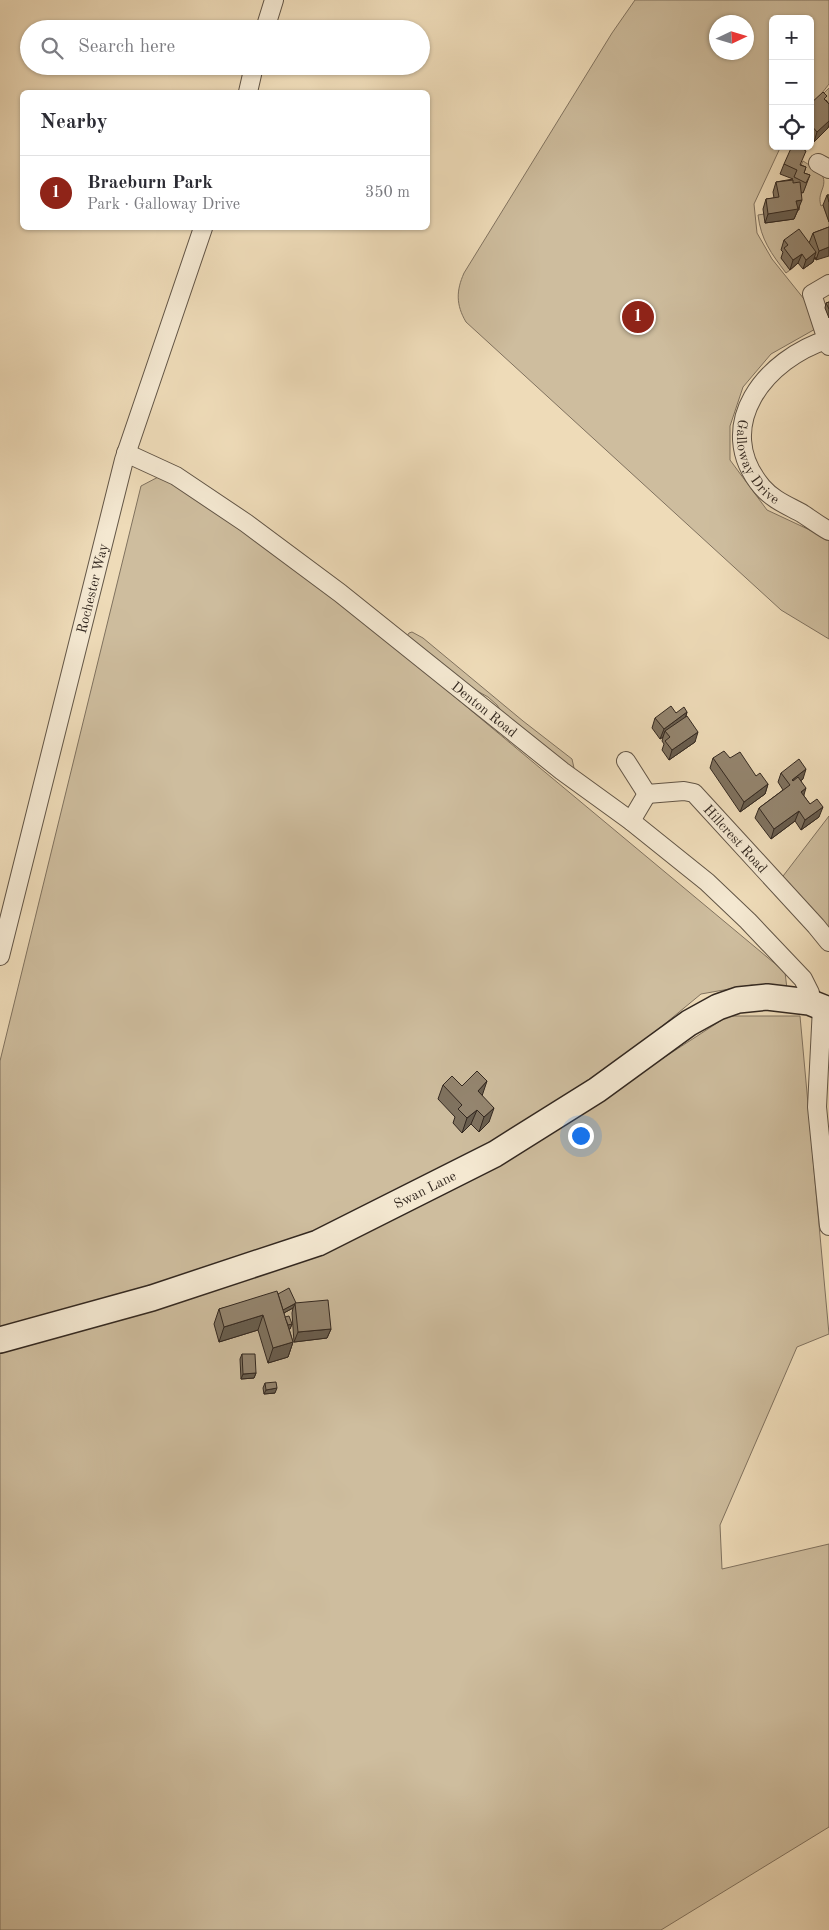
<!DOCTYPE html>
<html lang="en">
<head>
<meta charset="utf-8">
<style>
  :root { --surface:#fff; --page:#f7f7f7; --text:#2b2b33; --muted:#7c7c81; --line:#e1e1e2; --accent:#8f2418 }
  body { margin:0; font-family:"Old Standard TT",serif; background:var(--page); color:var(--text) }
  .controls { position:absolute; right:15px; top:15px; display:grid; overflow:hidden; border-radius:8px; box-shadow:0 1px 4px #0004 }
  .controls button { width:45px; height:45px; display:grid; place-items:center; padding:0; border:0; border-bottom:1px solid var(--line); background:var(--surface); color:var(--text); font:25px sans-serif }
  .compass { position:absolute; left:709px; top:15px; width:45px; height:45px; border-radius:50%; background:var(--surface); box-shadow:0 1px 4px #0004; rotate:86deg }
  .you { position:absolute; left:580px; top:1135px; width:18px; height:18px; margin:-12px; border:4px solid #fff; border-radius:50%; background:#1a73e8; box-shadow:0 0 0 8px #1a73e833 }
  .badge { display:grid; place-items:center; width:32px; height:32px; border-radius:50%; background:var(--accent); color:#fff; font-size:16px; font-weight:700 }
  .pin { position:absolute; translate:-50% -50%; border:2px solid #fff; box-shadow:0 1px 5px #0006 }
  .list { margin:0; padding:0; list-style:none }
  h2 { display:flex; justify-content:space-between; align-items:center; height:65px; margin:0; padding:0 20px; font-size:21px }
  h2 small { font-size:16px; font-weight:400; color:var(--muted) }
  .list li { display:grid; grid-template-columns:32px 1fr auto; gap:15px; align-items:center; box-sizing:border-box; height:75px; padding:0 20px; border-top:1px solid var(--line) }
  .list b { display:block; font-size:19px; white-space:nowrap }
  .list p { margin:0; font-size:16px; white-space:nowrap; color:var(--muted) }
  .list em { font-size:16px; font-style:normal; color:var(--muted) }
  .icon { flex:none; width:28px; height:28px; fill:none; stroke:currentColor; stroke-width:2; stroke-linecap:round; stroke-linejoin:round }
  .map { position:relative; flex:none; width:829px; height:1930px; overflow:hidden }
  .search { position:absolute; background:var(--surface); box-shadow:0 1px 4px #0004; left:20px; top:20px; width:410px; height:55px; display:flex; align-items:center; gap:12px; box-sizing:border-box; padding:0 18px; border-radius:28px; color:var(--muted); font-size:19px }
  .panel { position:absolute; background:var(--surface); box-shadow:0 1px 4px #0004; left:20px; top:90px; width:410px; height:140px; border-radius:8px }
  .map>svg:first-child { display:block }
</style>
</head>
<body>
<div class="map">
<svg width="829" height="1930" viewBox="0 0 829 1930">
  <rect width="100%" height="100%" fill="#eedbb8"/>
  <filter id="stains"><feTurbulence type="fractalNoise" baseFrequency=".004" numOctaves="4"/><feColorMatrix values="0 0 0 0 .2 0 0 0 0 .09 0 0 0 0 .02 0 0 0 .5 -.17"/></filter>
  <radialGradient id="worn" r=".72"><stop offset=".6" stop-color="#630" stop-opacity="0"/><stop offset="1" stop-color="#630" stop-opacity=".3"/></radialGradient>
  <!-- green -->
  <g fill="#cebd9e" stroke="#80725f" fill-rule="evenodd">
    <path d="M635,0H829V84L815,102L829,88V118L810,111V19H773V146H781L754,204L757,233L772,259L808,304L817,328L771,354L743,387L730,426V460L767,510L829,539V639L781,610L466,322C456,305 456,291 464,273L612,33ZM716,22H746V52H716Z"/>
    <path d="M803,161C815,169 829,173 822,190C820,196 819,199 821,206L823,205L829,222V235L815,258L811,260L784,255L781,258L790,270L786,273C771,253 761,240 758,215L764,214L790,187L803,193L806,185L797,175Z"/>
    <polygon points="162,475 330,593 785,972 787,989 752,985 701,994 633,1050 497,1141 563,1123 728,1016 800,1016 829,1334 797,1347 720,1525 722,1569 829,1544 829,1827 661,1930 0,1930 0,1061 141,486"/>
    <polygon points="412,632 423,638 523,721 572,759 574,768 572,770 505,717 497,705 488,697 463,683 407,636 409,633"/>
    <polygon points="829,816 829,931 780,880"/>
  </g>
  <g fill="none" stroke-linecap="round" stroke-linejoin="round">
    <defs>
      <g id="street">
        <polyline points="265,29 274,0"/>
        <polyline points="248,92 254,66"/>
        <polyline points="818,163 829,169"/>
        <polyline points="829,284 812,294 829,346"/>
        <path id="s1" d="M829,339C766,358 711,426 762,487C773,500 789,506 803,514C812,520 820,526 829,531"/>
        <path id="s2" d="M126,453L176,476L246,523L340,593L562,771L631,821L707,882L748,921L803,979L810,993L809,1002"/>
        <polyline points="626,761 647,794"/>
        <path id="s3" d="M647,794L684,791L694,793L816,926L829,942"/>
        <polyline points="631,821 647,794"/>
        <path id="s4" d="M0,956L124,460L203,228"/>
        <polyline points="822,1007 817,1107 829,1226"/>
      </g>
      <g id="secondary">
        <path id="s5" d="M0,1340L152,1298L318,1243L495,1154L597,1090L689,1023L718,1007L738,1000L767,997L809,1002L829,1010"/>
      </g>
    </defs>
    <!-- street casing -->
    <use href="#street" stroke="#625546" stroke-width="20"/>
    <!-- secondary casing -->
    <use href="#secondary" stroke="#332820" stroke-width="28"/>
    <!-- street -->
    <use href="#street" stroke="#f4e8d1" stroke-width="18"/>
    <!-- secondary -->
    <use href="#secondary" stroke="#f4e8d1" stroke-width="25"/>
  </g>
  <!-- wall -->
  <g fill="#7f725f" stroke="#332820">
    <polygon points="826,100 829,104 829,125 828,128 814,142 810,138 810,104"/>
    <polygon points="784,164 801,165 806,167 804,173 810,175 803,193 801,192 799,210 798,210 794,219 765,223 763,209 766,199 774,198 773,192 776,182 793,179 780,174"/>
    <polygon points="827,195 829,195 829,222 823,205"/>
    <polygon points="829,227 816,260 815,257 813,262 803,269 798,263 790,270 781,258 783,252 781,250 784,240 809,243 813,233"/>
    <polygon points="829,302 829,318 825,308 826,303"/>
    <polygon points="687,712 686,716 695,742 669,760 662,750 664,744 662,741 663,737 660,739 652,728 655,718 676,713"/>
    <polygon points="713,758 730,758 768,784 765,794 740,812 710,768"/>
    <polygon points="781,773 803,779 801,780 804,796 819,817 801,830 795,821 771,839 755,818 759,808 783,790 778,782"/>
    <polygon points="443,1085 462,1086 482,1096 489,1122 479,1132 471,1124 462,1133 453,1123 455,1117 438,1099"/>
    <polygon points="278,1294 296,1303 331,1329 327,1338 294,1342 292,1313 293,1308 284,1313 285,1317 292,1324 290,1329 289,1329 293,1342 288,1357 268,1363 258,1330 219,1342 214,1324 219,1309"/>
    <polygon points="242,1354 256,1373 254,1378 241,1379 240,1359"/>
    <polygon points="265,1383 275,1393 264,1394 263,1388"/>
  </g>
  <!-- shaded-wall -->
  <g fill="#685d4e" stroke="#332820">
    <polygon points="829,118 829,125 828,128 814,142 817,132"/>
    <polygon points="802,200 794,219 765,223 768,214 796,201"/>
    <polygon points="829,247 829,256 816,260 819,251"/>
    <polygon points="816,252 813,262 803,269 806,260"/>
    <polygon points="802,254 798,263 790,270 793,260"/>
    <polygon points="687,712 684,722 665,731 663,737 660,739 664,729"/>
    <polygon points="698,732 695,742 669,760 672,750"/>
    <polygon points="806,769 803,779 789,789 792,780"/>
    <polygon points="768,784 765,794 740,812 744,802"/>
    <polygon points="806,788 803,798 801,792"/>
    <polygon points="823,807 819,817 801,830 805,820"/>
    <polygon points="799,811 795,821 771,839 774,829"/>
    <polygon points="487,1081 482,1096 478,1091"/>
    <polygon points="494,1108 489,1122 479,1132 484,1117"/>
    <polygon points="477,1110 471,1124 462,1133 467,1118"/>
    <polygon points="295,1304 293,1308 280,1315 282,1310"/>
    <polygon points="263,1315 258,1330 219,1342 224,1327"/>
    <polygon points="292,1324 290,1329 285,1330 287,1325"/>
    <polygon points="331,1329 327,1338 294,1342 298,1332"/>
    <polygon points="293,1342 288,1357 268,1363 273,1348"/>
    <polygon points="256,1373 254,1378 241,1379 243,1374"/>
    <polygon points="277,1388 275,1393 264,1394 266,1390"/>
  </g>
  <!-- building -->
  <g fill="#94856f" stroke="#332820">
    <polygon points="823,92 827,96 824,99 829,104 829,121 817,132 810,124 810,104"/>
    <polygon points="792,146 798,146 806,151 800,165 806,167 804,173 810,175 806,183 794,177 797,170 784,164"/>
    <polygon points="793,180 793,183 800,182 802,200 796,201 798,209 768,214 766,199 779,197 776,182"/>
    <polygon points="827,195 829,195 829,202"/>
    <polygon points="829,227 829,247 819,251 813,233"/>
    <polygon points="799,229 816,252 806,260 802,254 793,260 784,248 788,245 784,240"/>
    <polygon points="829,302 829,309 826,303"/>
    <polygon points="671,706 676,713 684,707 687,712 664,729 655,718"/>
    <polygon points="687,716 698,732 672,750 665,741 670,737 665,731"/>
    <polygon points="724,751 730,758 740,752 756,776 760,773 768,784 744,802 713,758"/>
    <polygon points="799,759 806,769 792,780 793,781 798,777 806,788 801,792 810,804 817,799 823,807 805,820 799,811 774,829 759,808 790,785 781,773"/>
    <polygon points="477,1071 487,1081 478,1091 494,1108 484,1117 477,1110 467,1118 458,1109 462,1105 443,1085 452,1076 462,1086"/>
    <polygon points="289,1288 296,1303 283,1310 278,1294"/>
    <polygon points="277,1291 293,1342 273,1348 263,1315 224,1327 219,1309"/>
    <polygon points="328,1300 331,1329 298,1332 295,1303"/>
    <polygon points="289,1316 292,1324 288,1325 285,1317"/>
    <polygon points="242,1354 255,1354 256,1373 243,1374"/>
    <polygon points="276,1382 277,1388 266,1390 265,1383"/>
  </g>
  <g text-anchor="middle" stroke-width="4" stroke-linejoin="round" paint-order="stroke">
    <!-- street labels -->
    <g font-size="14" fill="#332820" stroke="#f4e8d1">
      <text dy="5" stroke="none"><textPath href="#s1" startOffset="169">Galloway Drive</textPath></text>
      <text dy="5" stroke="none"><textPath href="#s4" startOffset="379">Rochester Way</textPath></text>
      <text dy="5" stroke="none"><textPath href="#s2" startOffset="442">Denton Road</textPath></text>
      <text dy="5" stroke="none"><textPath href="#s3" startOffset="109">Hillcrest Road</textPath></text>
      <text dy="5" stroke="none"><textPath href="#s5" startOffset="452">Swan Lane</textPath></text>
    </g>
  </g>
  <rect width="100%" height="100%" filter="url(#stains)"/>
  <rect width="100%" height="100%" fill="url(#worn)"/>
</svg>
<div class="controls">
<button>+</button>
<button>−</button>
<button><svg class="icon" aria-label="locate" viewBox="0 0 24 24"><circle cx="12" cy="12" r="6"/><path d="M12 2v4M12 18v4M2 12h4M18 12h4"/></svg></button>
</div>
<svg class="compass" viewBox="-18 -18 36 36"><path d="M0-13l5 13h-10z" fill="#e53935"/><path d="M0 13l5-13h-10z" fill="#7c7c81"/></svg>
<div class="you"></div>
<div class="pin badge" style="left:638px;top:317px">1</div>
<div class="search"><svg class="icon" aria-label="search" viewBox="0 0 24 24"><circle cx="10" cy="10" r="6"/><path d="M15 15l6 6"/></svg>Search here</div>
<section class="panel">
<h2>Nearby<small></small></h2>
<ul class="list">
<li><span class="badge">1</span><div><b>Braeburn Park</b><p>Park · Galloway Drive</p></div><em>350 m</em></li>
</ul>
</section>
</div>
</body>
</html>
